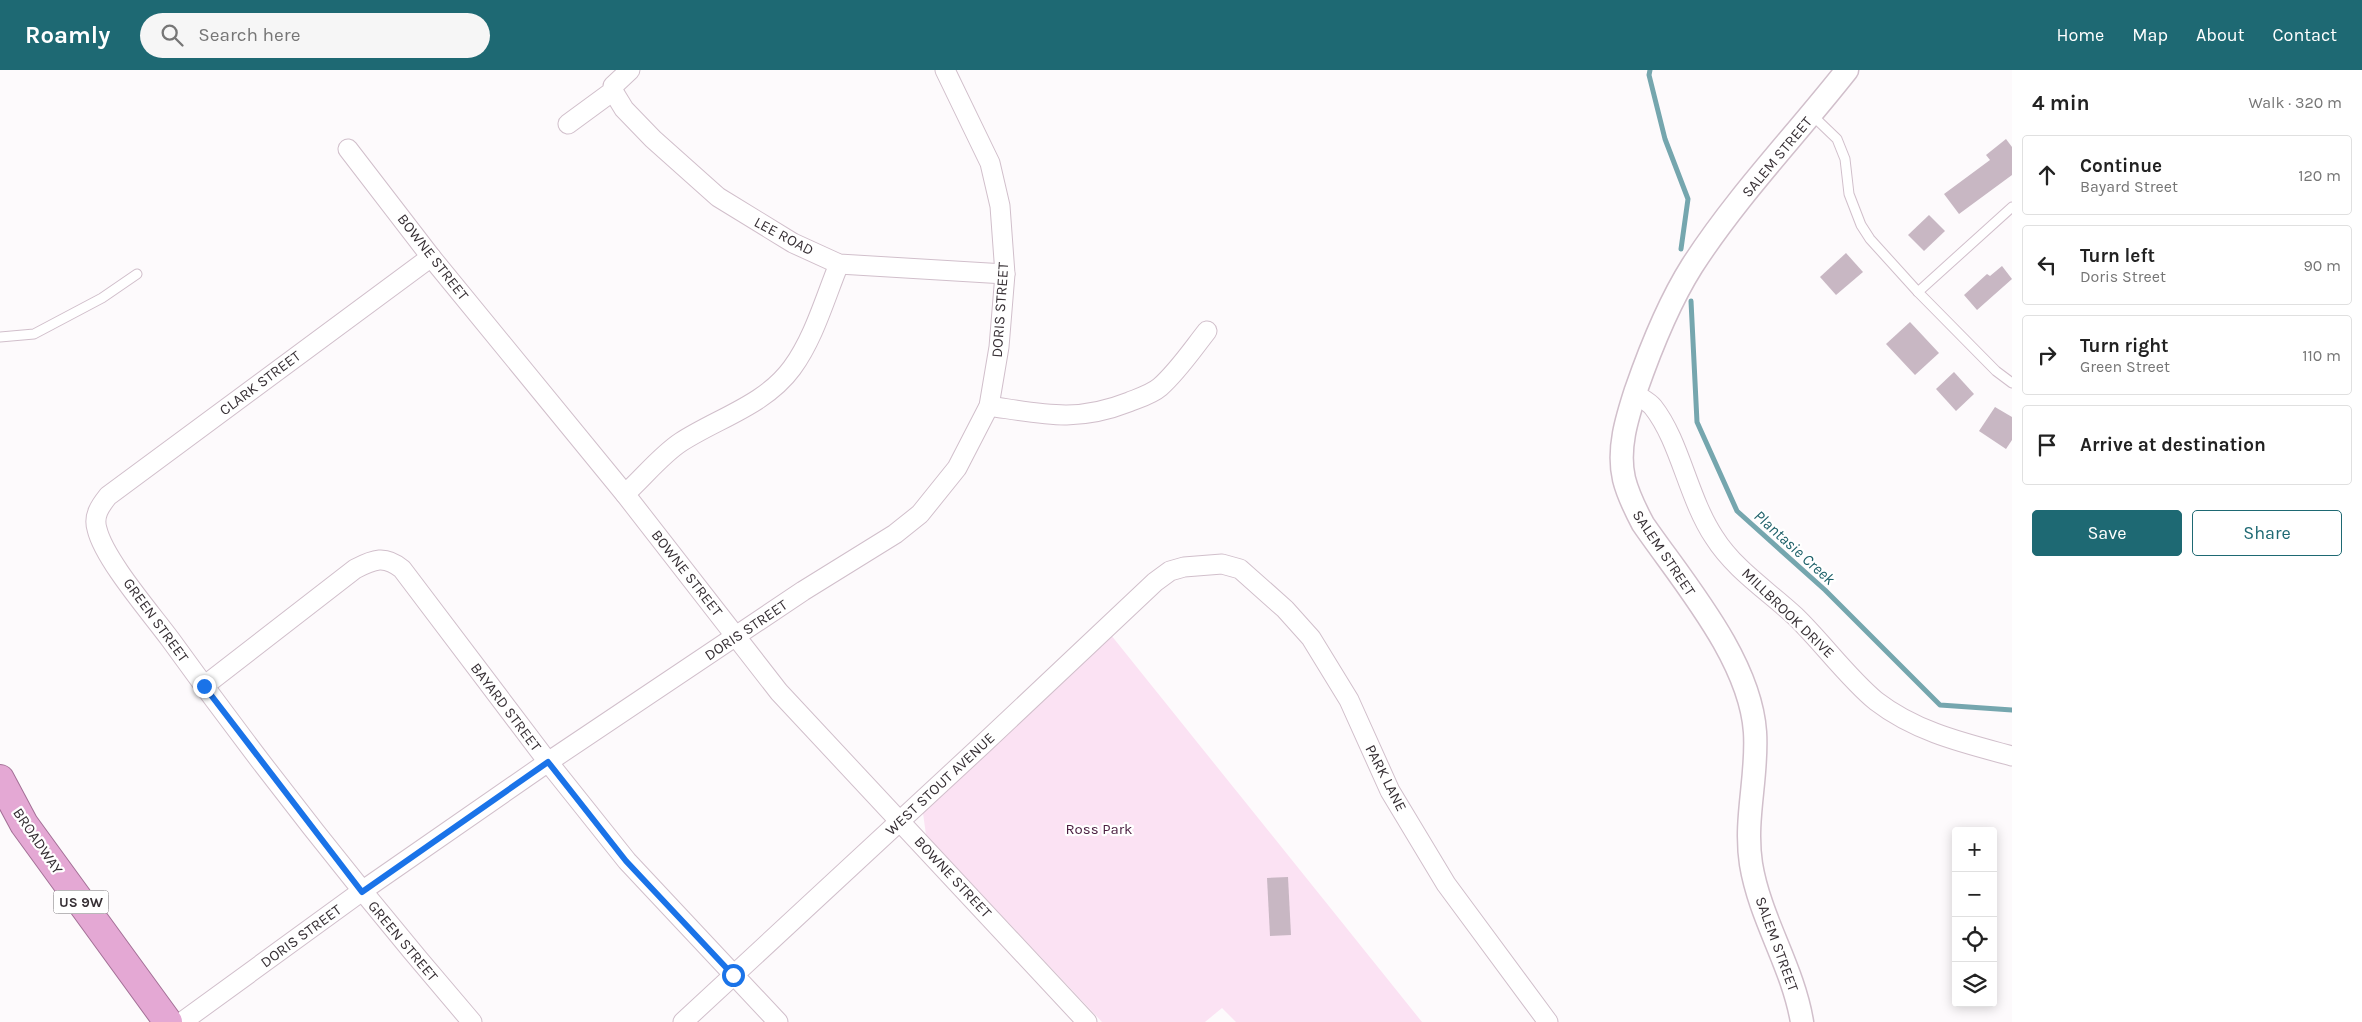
<!DOCTYPE html>
<html lang="en">
<head>
<meta charset="utf-8">
<style>
  :root { --surface:#fff; --page:#f6f6f6; --text:#222; --muted:#767676; --line:#e0e0e0; --accent:#1e6973 }
  body { margin:0; font-family:Karla,sans-serif; background:var(--page); color:var(--text) }
  .controls { position:absolute; right:15px; bottom:15px; display:grid; overflow:hidden; border-radius:5px; box-shadow:0 2px 12px #0003 }
  .controls button { width:45px; height:45px; display:grid; place-items:center; padding:0; border:0; border-bottom:1px solid var(--line); background:var(--surface); color:var(--text); font:25px sans-serif }
  .stop { position:absolute; width:15px; height:15px; margin:-11px; border:4px solid #1a73e8; border-radius:50%; background:#fff }
  .stop.end { background:#1a73e8; border-color:#fff; box-shadow:0 1px 5px #0008 }
  .list { margin:0; padding:0; list-style:none }
  h2 { display:flex; justify-content:space-between; align-items:center; height:65px; margin:0; padding:0 20px; font-size:21px }
  h2 small { font-size:16px; font-weight:400; color:var(--muted) }
  .list li { display:grid; grid-template-columns:32px 1fr auto; gap:15px; align-items:center; box-sizing:border-box; height:80px; margin:0 10px 10px; padding:0 10px; border:1px solid var(--line); border-radius:5px }
  .list b { display:block; font-size:19px; white-space:nowrap }
  .list p { margin:0; font-size:16px; white-space:nowrap; color:var(--muted) }
  .list em { font-size:16px; font-style:normal; color:var(--muted) }
  .actions { display:flex; gap:10px; padding:15px 20px }
  .actions a { flex:1; padding:11px 0; border:1px solid var(--accent); border-radius:5px; text-align:center; font-size:18px; color:var(--accent) }
  .actions .main { background:var(--accent); color:#fff }
  .icon { flex:none; width:28px; height:28px; fill:none; stroke:currentColor; stroke-width:2; stroke-linecap:round; stroke-linejoin:round }
  .map { position:relative; flex:none; width:2012px; height:952px; overflow:hidden }
  header { display:flex; align-items:center; gap:30px; box-sizing:border-box; height:70px; padding:0 25px; background:var(--accent); color:#fff }
  header strong { font-size:24px }
  nav { display:flex; gap:28px; margin-inline-start:auto; font-size:18px }
  .search { width:350px; height:45px; background:var(--page); display:flex; align-items:center; gap:12px; box-sizing:border-box; padding:0 18px; border-radius:28px; color:var(--muted); font-size:19px }
  main { display:flex }
  aside { flex:1; background:var(--surface) }
  .map>svg:first-child { display:block }
</style>
</head>
<body>
<header>
<strong>Roamly</strong>
<div class="search"><svg class="icon" aria-label="search" viewBox="0 0 24 24"><circle cx="10" cy="10" r="6"/><path d="M15 15l6 6"/></svg>Search here</div>
<nav><a>Home</a><a>Map</a><a>About</a><a>Contact</a></nav>
</header>
<main>
<div class="map">
<svg width="2012" height="952" viewBox="0 0 2012 952">
  <rect width="100%" height="100%" fill="#fdfafc"/>
  <!-- green -->
  <polygon fill="#fbe2f3" points="1111,565 1422,952 1236,952 1222,938 1205,952 1102,952 926,765 923,743"/>
  <g fill="none" stroke-linecap="round" stroke-linejoin="round">
    <!-- stream -->
    <g stroke="#75a6ae" stroke-width="5">
      <polyline points="1650,0 1649,5 1665,69 1688,129 1681,179"/>
      <polyline points="1691,231 1697,352 1737,441 1825,520 1940,635 2012,640"/>
    </g>
  </g>
  <!-- building -->
  <g fill="#c8b7c3">
    <polygon points="2006,69 2012,77 2012,105 1959,144 1944,124 1990,90 1986,85"/>
    <polygon points="1929,145 1945,161 1924,181 1908,165"/>
    <polygon points="1846,183 1863,202 1836,225 1820,207"/>
    <polygon points="2002,196 2012,209 1977,240 1964,225 1987,204 1990,206"/>
    <polygon points="1910,252 1939,283 1915,305 1886,274"/>
    <polygon points="1954,302 1974,324 1956,341 1936,319"/>
    <polygon points="1995,337 2012,347 2012,370 2006,379 1979,361"/>
    <polygon points="1288,807 1291,865 1270,866 1267,808"/>
  </g>
  <g fill="none" stroke-linecap="round" stroke-linejoin="round">
    <defs>
      <g id="service">
        <polyline points="1812,45 1837,69 1845,89 1849,124 1861,155 1870,169 1918,222"/>
        <polyline points="2012,137 1918,222 1996,301 2012,313"/>
        <polyline points="0,267 34,264 102,228 137,204"/>
      </g>
      <g id="minor">
        <polyline points="613,21 624,39 653,69 718,127 793,173 839,194 1005,204"/>
        <polyline points="568,54 613,21 613,16 630,0"/>
        <polyline points="348,79 431,187 625,424 779,622 1087,952"/>
        <path d="M431,187L108,426C100,436 93,446 97,459C104,489 150,542 170,569C265,701 366,829 472,952"/>
        <path d="M1635,324C1641,328 1649,332 1653,337C1680,371 1688,428 1714,467C1734,499 1768,521 1795,546C1822,572 1848,608 1876,631C1916,662 1964,673 2012,686"/>
        <path d="M989,336C1043,344 1076,353 1129,332C1139,328 1152,324 1160,317C1178,301 1192,280 1207,261"/>
        <path d="M625,424C643,408 661,385 681,372C718,348 765,335 792,298C814,268 825,228 839,194"/>
        <path d="M204,616L355,499C374,489 385,485 402,499L548,692L627,791L778,952"/>
        <polyline points="182,952 362,821 548,692 803,521 895,464 920,444 957,398 989,336 999,277 1005,204 1000,136 990,93 945,0"/>
        <polyline points="683,952 982,675 1155,512 1170,501 1184,497 1222,494 1240,499 1285,539 1311,568 1349,630 1390,721 1446,814 1548,952"/>
      </g>
      <path id="tertiary" d="M1802,952C1793,897 1760,849 1751,794C1744,749 1758,706 1755,662C1750,589 1683,512 1643,454C1635,439 1628,425 1624,409C1617,379 1627,348 1636,320C1651,277 1668,234 1692,196C1737,126 1796,65 1847,0"/>
      <polyline id="trunk" points="0,709 24,754 168,952"/>
    </defs>
    <!-- service casing -->
    <use href="#service" stroke="#d1bfcb" stroke-width="11"/>
    <!-- minor casing -->
    <use href="#minor" stroke="#d1bfcb" stroke-width="21"/>
    <!-- tertiary casing -->
    <use href="#tertiary" stroke="#d1bfcb" stroke-width="25"/>
    <!-- trunk casing -->
    <use href="#trunk" stroke="#a37096" stroke-width="30"/>
    <!-- service -->
    <use href="#service" stroke="#fff" stroke-width="9"/>
    <!-- minor -->
    <use href="#minor" stroke="#fff" stroke-width="19"/>
    <!-- tertiary -->
    <use href="#tertiary" stroke="#fff" stroke-width="22"/>
    <!-- trunk -->
    <use href="#trunk" stroke="#e4a8d4" stroke-width="28"/>
  </g>
  <g fill="none" stroke-linecap="round" stroke-linejoin="round">
    <!-- route -->
    <polyline stroke="#1a73e8" stroke-width="6" points="204,616 362,822 548,692 626,791 733,905"/>
  </g>
  <g text-anchor="middle" stroke-width="4.5" stroke-linejoin="round" paint-order="stroke">
    <!-- shield labels -->
    <rect fill="#fff" stroke="#736e72" stroke-width="1" x="53.5" y="820.5" width="55" height="23" rx="4"/>
    <g font-size="14" font-weight="bold" fill="#373035">
      <text x="81" y="837">US 9W</text>
    </g>
    <!-- street labels -->
    <g font-size="15" fill="#373035" stroke="#fff">
      <text transform="translate(1777 87) rotate(-50)" y="5">SALEM STREET</text>
      <text transform="translate(784 166) rotate(28)" y="5">LEE ROAD</text>
      <text transform="translate(433 187) rotate(52)" y="5">BOWNE STREET</text>
      <text transform="translate(1000 240) rotate(-86)" y="5">DORIS STREET</text>
      <text transform="translate(260 313) rotate(-37)" y="5">CLARK STREET</text>
      <text transform="translate(1664 483) rotate(56)" y="5">SALEM STREET</text>
      <text transform="translate(687 503) rotate(52)" y="5">BOWNE STREET</text>
      <text transform="translate(1788 543) rotate(44)" y="5">MILLBROOK DRIVE</text>
      <text transform="translate(156 550) rotate(54)" y="5">GREEN STREET</text>
      <text transform="translate(746 560) rotate(-34)" y="5">DORIS STREET</text>
      <text transform="translate(506 637) rotate(53)" y="5">BAYARD STREET</text>
      <text transform="translate(1386 708) rotate(63)" y="5">PARK LANE</text>
      <text transform="translate(940 714) rotate(-43)" y="5">WEST STOUT AVENUE</text>
      <text transform="translate(38 771) rotate(56)" y="5">BROADWAY</text>
      <text transform="translate(953 807) rotate(47)" y="5">BOWNE STREET</text>
      <text transform="translate(301 866) rotate(-36)" y="5">DORIS STREET</text>
      <text transform="translate(403 871) rotate(50)" y="5">GREEN STREET</text>
      <text transform="translate(1777 874) rotate(70)" y="5">SALEM STREET</text>
    </g>
    <!-- park labels -->
    <g font-size="15" fill="#4a1e40" stroke="#fff">
      <text x="1099" y="764">Ross Park</text>
    </g>
    <!-- water labels -->
    <g font-size="16" font-style="italic" fill="#1c5f68" stroke="#fff">
      <text transform="translate(1795 477) rotate(42)" y="6">Plantasie Creek</text>
    </g>
  </g>
</svg>
<div class="controls">
<button>+</button>
<button>−</button>
<button><svg class="icon" aria-label="locate" viewBox="0 0 24 24"><circle cx="12" cy="12" r="6"/><path d="M12 2v4M12 18v4M2 12h4M18 12h4"/></svg></button>
<button><svg class="icon" aria-label="layers" viewBox="0 0 24 24"><path d="M12 4l9 5-9 5-9-5zM3 14l9 5 9-5"/></svg></button>
</div>
<div class="stop" style="left:733px;top:905px"></div>
<div class="stop end" style="left:204px;top:616px"></div>
</div>
<aside>
<h2>4 min<small>Walk · 320 m</small></h2>
<ul class="list">
<li><svg class="icon" aria-label="ahead" viewBox="0 0 24 24"><path d="M12 20V5M6 11l6-6 6 6"/></svg><div><b>Continue</b><p>Bayard Street</p></div><em>120 m</em></li>
<li><svg class="icon" aria-label="left" viewBox="0 0 24 24"><path d="M17 20v-9H6M10 6l-5 5 5 5"/></svg><div><b>Turn left</b><p>Doris Street</p></div><em>90 m</em></li>
<li><svg class="icon" aria-label="right" viewBox="0 0 24 24"><path d="M7 20v-9h11M14 6l5 5-5 5"/></svg><div><b>Turn right</b><p>Green Street</p></div><em>110 m</em></li>
<li><svg class="icon" aria-label="arrive" viewBox="0 0 24 24"><path d="M6 21V4h12l-3 4 3 4H6"/></svg><div><b>Arrive at destination</b></div></li>
</ul>
<div class="actions"><a class="main">Save</a><a>Share</a></div>
</aside>
</main>
</body>
</html>
